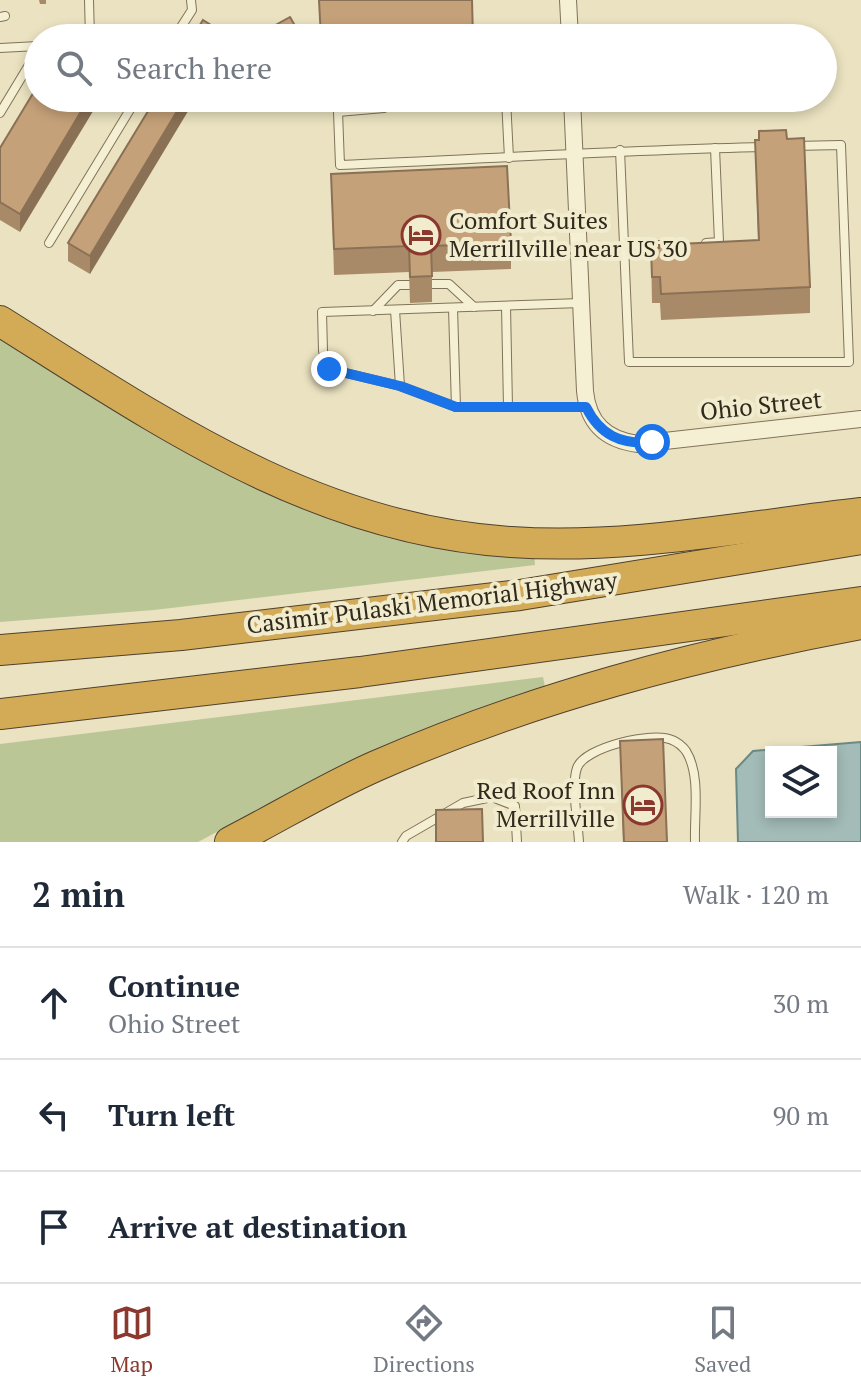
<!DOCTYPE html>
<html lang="en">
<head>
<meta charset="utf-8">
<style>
  :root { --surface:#fff; --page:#f6f6f7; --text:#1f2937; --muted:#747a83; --line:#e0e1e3; --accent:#8b392f }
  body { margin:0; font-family:"PT Serif",serif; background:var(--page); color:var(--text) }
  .controls { position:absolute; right:24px; bottom:24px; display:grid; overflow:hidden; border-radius:0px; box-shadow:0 4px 12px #0003 }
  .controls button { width:72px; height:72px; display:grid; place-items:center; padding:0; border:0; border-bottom:2px solid var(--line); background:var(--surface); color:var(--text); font:40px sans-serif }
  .stop { position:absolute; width:24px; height:24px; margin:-18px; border:6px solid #1a73e8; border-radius:50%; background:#fff }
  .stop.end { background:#1a73e8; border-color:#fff; box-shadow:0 2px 8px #0008 }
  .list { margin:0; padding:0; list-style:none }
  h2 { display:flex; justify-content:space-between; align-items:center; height:104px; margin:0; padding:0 32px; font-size:34px }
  h2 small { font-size:26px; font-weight:400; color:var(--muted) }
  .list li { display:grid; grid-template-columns:52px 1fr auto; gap:24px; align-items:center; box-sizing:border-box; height:112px; padding:0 32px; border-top:2px solid var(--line) }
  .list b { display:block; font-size:30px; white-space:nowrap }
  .list p { margin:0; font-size:26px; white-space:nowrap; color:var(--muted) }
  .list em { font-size:26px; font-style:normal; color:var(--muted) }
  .icon { flex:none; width:44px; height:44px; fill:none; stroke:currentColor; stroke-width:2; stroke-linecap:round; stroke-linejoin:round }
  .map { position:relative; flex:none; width:861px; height:842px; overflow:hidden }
  .search { position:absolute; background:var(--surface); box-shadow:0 4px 12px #0003; left:24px; right:24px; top:24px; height:88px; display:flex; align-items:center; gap:20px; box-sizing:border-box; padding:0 28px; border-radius:44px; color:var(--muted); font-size:30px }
  .sheet { height:440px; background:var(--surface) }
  nav { display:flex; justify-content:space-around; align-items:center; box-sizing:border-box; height:112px; border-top:2px solid var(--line); background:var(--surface); font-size:22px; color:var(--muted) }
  nav a { display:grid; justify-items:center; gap:4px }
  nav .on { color:var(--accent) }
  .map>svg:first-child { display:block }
</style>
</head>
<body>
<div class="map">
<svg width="861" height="842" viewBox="0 0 861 842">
  <rect width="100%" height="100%" fill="#eae2c0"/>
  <!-- green -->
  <g fill="#bbc696">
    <polygon points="0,330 204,457 534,553 535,565 154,610 0,622"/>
    <polygon points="543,677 545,687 329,772 198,842 0,842 0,744"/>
  </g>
  <!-- water -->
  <path fill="#a3bcb8" stroke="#6b8985" stroke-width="2" fill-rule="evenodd" d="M861,742V842H738L736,769L753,751ZM771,752H831V812H771Z"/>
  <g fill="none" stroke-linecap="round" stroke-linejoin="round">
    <defs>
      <g id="lane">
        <polyline points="89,0 90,38"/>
        <polyline points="0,17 5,16"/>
        <polyline points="174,38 192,10 191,0"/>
        <polyline points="0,48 38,46"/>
        <polyline points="506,99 509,158"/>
        <polyline points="403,107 506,103"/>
        <path d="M384,108L338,112L340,165C482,159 623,150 764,147"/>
        <polyline points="0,113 38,50"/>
        <polyline points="620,150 629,362 849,362 841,145 794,146"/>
        <polyline points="49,243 137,98"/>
        <polyline points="706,243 719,242 715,148"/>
        <polyline points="625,245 668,245"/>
        <polyline points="431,284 449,284 474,307"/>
        <polyline points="581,303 322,312 323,351 329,369 400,386 456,407 586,407"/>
        <polyline points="506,306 508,407"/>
        <polyline points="453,308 456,407"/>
        <polyline points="395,310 400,386"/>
        <polyline points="373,311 398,285 409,285"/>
        <polyline points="402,842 406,836 463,803 492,797 515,806 517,842"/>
        <path d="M579,842C578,823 571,785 577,768C584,747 654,731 672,740C677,742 683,747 686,751C701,775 694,815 695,842"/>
      </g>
      <g id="street">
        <polyline points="568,0 570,38"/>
        <path d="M572,98L585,391C588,423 606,440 638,444L861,419"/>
      </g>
      <g id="highway">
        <path d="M0,321C161,422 315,530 511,542C627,550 746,526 861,513"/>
        <polyline points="0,650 181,635 520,595 861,539"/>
        <polyline points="0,714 360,672 861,602"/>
        <path d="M230,842C279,817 326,788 376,766C531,698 695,655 861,624"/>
      </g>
    </defs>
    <!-- lane casing -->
    <use href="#lane" stroke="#81735a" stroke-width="10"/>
    <!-- street casing -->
    <use href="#street" stroke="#81735a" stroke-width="18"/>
    <!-- highway casing -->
    <use href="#highway" stroke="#4f412e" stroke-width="32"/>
    <!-- lane -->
    <use href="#lane" stroke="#f5efd3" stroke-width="8"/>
    <!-- street -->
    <use href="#street" stroke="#f5efd3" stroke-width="16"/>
    <!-- highway -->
    <use href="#highway" stroke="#d3ab57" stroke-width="30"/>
  </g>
  <!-- wall -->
  <g fill="#a98a68">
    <polygon points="39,0 46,0 46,4 40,4"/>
    <polygon points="38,85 20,232 0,220 0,148"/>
    <polygon points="156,98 90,274 68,261 68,243"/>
    <polygon points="787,139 810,287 810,313 661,320 660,303 652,303 651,248 758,240 755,140"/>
    <polygon points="331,174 511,243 511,269 432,272 432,302 410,303 409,272 334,275"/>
    <polygon points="620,741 667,842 623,842"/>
  </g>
  <!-- shaded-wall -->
  <g fill="#8a7155">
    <polygon points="89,98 101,98 20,232 20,214"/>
    <polygon points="185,98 196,98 90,274 90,256"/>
  </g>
  <!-- building -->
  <g fill="#c5a179" stroke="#8a7155" stroke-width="2">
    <polygon points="319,0 472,0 473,38 321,38"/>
    <polygon points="290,17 302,38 255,38 254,37"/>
    <polygon points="203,20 224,33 221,38 192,38"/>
    <polygon points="38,85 38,98 89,98 20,214 0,202 0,148"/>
    <polygon points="156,98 185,98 90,256 68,243"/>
    <polygon points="786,130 787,139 804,138 810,287 661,294 660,277 652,277 651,248 659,248 659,245 759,240 755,140 759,140 759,131"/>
    <polygon points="507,166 511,243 431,246 432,276 410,277 409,246 334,249 331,174"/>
    <polygon points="663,739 667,842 624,842 620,741"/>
    <polygon points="482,809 483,842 436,842 436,810"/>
  </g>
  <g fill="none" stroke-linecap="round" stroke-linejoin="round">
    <!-- route -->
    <path stroke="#1a73e8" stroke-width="10" d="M329,369L400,386L456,407H586C600,435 621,445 652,442"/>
  </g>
  <!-- icons -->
  <defs>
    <symbol id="hotel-ring" viewBox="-11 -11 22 22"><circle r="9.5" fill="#f2eccf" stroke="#8b392f" stroke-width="1.5"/><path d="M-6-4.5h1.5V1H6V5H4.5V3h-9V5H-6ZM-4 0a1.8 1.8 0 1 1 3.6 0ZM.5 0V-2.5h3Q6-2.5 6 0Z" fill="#8b392f"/></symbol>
  </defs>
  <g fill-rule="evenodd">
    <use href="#hotel-ring" x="399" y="213" width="44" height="44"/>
    <use href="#hotel-ring" x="621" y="783" width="44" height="44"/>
  </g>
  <g text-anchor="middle" stroke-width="8" stroke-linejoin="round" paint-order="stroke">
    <!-- poi labels -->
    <g font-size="24" fill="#32291d" stroke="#f2eccf" text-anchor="start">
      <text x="449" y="229">Comfort Suites<tspan x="449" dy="28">Merrillville near US 30</tspan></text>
      <text x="615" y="799" text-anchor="end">Red Roof Inn<tspan x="615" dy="28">Merrillville</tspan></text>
    </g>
    <!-- street labels -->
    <g font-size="24" fill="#32291d" stroke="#f2eccf">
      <text transform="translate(761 406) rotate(-6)" y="8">Ohio Street</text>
      <text transform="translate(432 603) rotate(-7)" y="8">Casimir Pulaski Memorial Highway</text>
    </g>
  </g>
</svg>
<div class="controls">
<button><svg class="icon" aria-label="layers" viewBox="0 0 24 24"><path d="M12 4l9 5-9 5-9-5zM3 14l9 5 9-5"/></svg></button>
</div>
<div class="stop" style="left:652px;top:442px"></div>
<div class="stop end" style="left:329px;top:369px"></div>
<div class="search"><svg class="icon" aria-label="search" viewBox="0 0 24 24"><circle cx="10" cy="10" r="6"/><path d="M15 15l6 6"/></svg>Search here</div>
</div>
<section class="sheet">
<h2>2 min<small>Walk · 120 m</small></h2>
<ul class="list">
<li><svg class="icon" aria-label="ahead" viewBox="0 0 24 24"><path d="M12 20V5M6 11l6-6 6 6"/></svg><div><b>Continue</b><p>Ohio Street</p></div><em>30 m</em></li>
<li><svg class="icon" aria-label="left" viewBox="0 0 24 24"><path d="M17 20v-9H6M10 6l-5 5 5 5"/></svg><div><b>Turn left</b></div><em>90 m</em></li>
<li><svg class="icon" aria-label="arrive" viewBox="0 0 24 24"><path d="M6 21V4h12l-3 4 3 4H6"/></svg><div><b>Arrive at destination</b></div></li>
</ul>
</section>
<nav>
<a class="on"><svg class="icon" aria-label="map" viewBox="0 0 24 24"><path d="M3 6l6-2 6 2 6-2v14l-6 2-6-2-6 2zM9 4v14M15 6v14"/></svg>Map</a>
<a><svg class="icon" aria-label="directions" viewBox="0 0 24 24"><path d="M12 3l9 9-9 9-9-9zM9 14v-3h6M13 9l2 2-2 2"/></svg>Directions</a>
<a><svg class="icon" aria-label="saved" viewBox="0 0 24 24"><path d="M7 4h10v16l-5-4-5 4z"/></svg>Saved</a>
</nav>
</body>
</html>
